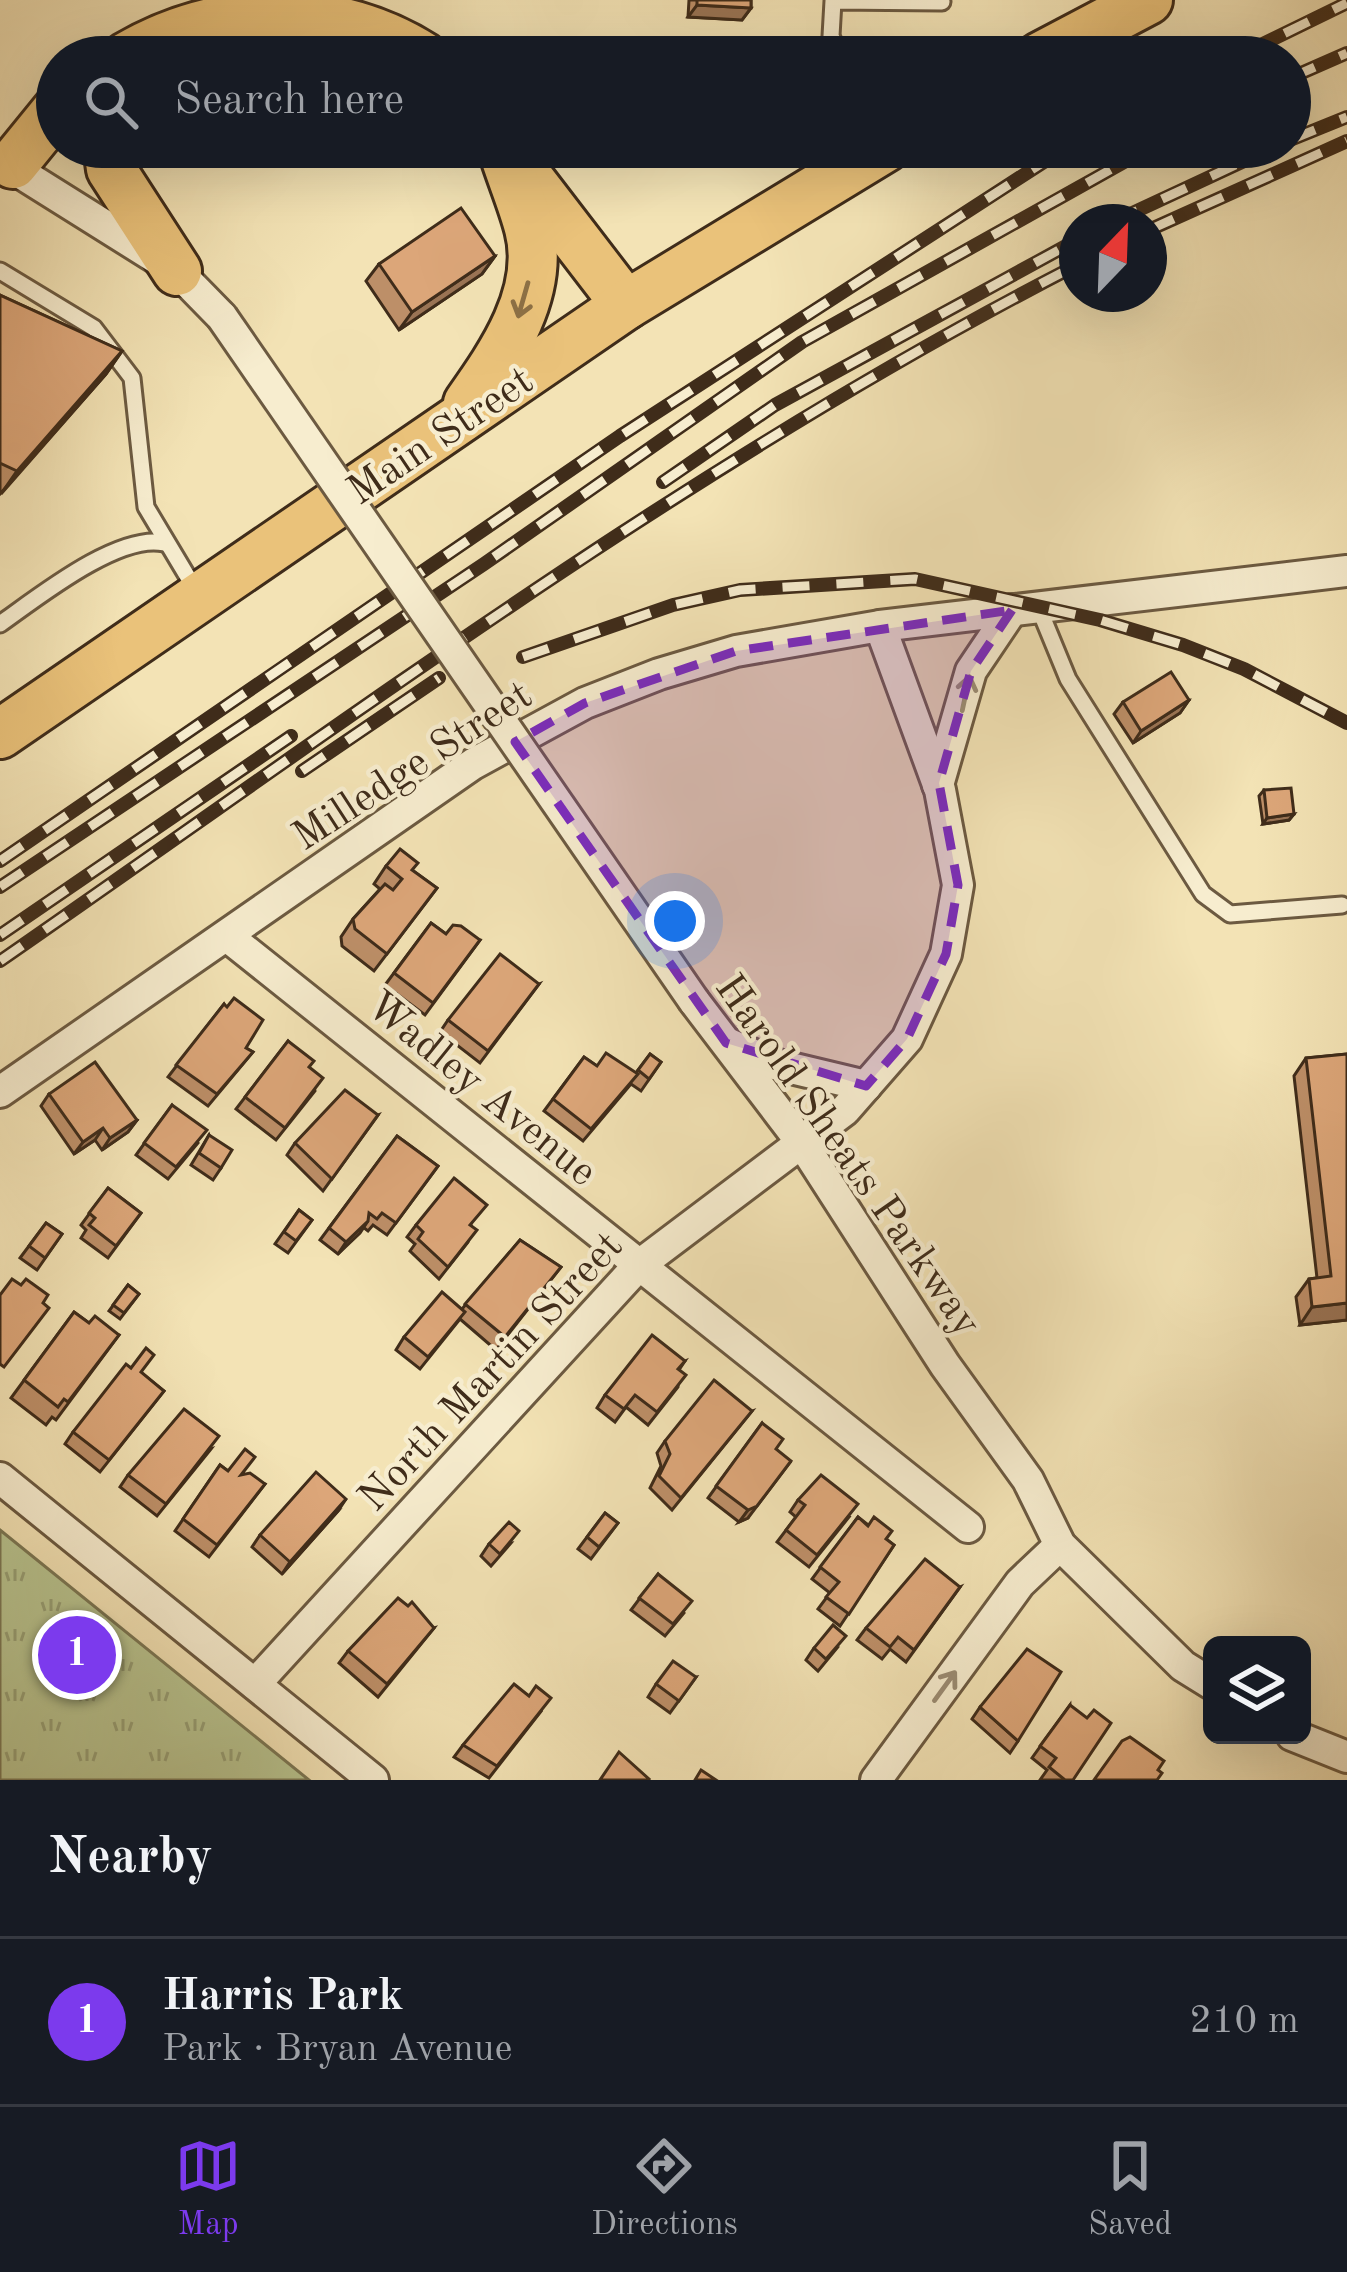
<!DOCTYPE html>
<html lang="en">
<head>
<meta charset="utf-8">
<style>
  :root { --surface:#171b24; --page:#242831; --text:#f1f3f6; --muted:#9ea1a6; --line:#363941; --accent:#7c3aed }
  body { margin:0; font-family:"Old Standard TT",serif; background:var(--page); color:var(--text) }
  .controls { position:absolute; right:36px; bottom:36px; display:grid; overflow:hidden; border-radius:18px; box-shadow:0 12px 48px #0002 }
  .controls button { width:108px; height:108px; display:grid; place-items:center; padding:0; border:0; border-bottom:3px solid var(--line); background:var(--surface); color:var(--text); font:60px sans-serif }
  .compass { position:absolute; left:1059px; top:204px; width:108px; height:108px; border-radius:50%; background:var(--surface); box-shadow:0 12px 48px #0002; rotate:23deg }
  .you { position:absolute; left:675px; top:921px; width:42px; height:42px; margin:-30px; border:9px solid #fff; border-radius:50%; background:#1a73e8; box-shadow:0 0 0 18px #1a73e833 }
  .badge { display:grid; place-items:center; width:78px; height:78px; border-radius:50%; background:var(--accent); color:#fff; font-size:39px; font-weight:700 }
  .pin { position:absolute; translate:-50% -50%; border:6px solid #fff; box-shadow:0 3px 12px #0006 }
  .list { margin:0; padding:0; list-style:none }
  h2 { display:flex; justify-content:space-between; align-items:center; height:156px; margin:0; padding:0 48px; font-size:51px }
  h2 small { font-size:39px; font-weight:400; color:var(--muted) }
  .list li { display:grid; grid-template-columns:78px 1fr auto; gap:36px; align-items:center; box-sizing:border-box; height:168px; padding:0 48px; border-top:3px solid var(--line) }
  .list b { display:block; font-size:45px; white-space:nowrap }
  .list p { margin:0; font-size:39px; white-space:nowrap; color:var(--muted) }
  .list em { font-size:39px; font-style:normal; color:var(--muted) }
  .icon { flex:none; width:66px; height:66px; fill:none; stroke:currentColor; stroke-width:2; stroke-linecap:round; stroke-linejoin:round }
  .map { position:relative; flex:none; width:1347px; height:1780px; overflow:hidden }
  .search { position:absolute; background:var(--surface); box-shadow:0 12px 48px #0002; left:36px; right:36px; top:36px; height:132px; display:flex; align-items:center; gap:30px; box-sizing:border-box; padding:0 42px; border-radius:66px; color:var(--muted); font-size:45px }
  .sheet { height:324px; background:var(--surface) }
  nav { display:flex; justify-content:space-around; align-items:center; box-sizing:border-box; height:168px; border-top:3px solid var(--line); background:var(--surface); font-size:33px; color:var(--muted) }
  nav a { display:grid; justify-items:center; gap:6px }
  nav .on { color:var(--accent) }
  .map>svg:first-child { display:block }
</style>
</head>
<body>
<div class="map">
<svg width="1347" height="1780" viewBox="0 0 1347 1780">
  <defs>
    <pattern id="park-tufts" width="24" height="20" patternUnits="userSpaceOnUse" patternTransform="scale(3)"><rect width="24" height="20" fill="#b8c490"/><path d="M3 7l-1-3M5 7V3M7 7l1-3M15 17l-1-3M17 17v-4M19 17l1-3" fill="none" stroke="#979f75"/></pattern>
  </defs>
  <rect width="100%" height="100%" fill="#f3e3b5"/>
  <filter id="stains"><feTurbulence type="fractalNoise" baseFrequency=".00167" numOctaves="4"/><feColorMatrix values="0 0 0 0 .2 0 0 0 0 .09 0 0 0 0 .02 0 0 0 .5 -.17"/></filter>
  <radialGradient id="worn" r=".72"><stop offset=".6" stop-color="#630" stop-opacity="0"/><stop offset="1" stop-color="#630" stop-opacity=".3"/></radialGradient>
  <!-- park -->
  <polygon fill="url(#park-tufts)" stroke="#7c7855" stroke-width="3" points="0,1530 309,1780 0,1780"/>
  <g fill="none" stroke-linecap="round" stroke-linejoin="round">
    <defs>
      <g id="service">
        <polyline points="840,57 831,36 833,1 942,2"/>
        <polyline points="0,271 94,328 132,378 146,507 198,594"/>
        <polyline points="1038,606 1068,679 1203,894 1230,914 1342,905"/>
        <path d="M0,624C37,598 118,533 164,543"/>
      </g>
      <g id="minor">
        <polyline points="0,160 177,271 222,317"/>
        <polyline points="938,785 971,671 1012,610"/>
        <polyline points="227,936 968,1527"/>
        <polyline points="694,1001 802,1143 945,1365 1028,1480 1060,1545 1183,1666 1212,1684"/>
        <polyline points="729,1044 774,1064 866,1086"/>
        <polyline points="0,1092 473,764 585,703 659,674 736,651 880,626 1347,571"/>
        <polyline points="0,1478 373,1780"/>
        <polyline points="255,1684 638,1266 845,1110 907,1039 946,954 958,885 940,790 880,626"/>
        <polyline points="1292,1735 1347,1757"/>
        <polyline points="876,1780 1020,1583 1060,1545"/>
      </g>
      <g id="primary">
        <path d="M126,57C218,3 334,0 424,57"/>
        <polyline points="1040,57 1148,0"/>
        <polyline points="108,147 111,169 177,271"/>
        <polyline points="13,164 57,110"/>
        <polyline points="527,176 626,305"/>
        <path d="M468,403C502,355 546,292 529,228C522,201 510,174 502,147"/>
        <polyline points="0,734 626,305 886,147"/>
      </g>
    </defs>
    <!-- service casing -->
    <use href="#service" stroke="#6c5a41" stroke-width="21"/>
    <!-- minor casing -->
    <use href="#minor" stroke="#6c5a41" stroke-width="36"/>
    <!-- primary casing -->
    <use href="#primary" stroke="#3f2c1a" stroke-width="54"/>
    <!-- service -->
    <use href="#service" stroke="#f7edcf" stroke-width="15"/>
    <!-- minor -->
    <use href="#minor" stroke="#f7edcf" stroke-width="30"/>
    <!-- primary -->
    <use href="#primary" stroke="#eac27a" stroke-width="48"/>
    <defs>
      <g id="rail">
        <polyline points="1236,57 1347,3"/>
        <polyline points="1290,78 1347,53"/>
        <polyline points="1290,140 1347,117"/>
        <polyline points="1113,222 1274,147"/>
        <polyline points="1149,230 1347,141"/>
        <polyline points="663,482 775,405 1077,240"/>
        <polyline points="523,657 673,605 740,590 915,579 1100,620 1183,645 1244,669 1347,723"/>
        <polyline points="302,771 439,678"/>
        <polyline points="0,861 620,436 1067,147"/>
        <polyline points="0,887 484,564 802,342 1151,147"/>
        <polyline points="0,935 291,736"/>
        <path d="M0,961C352,717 695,461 1077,265"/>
      </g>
    </defs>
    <!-- rail casing -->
    <use href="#rail" stroke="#3f2c1a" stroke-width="14"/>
    <!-- rail -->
    <use href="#rail" stroke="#f7edcf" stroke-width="9" stroke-dasharray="27" stroke-linecap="butt"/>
    <defs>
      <polyline id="minor-bridge" points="222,317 694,1001"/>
    </defs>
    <!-- minor-bridge casing -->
    <use href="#minor-bridge" stroke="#6c5a41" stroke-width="36" stroke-linecap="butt"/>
    <!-- minor-bridge -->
    <use href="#minor-bridge" stroke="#f7edcf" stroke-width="30"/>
  </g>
  <!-- wall -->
  <g fill="#bd8f68" stroke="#3f2c1a" stroke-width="3">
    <polygon points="689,0 751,0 751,8 742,20 688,17"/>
    <polygon points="495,256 482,274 399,330 366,281 379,264"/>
    <polygon points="0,295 122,351 106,374 0,494"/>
    <polygon points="1189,700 1180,713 1133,743 1114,714 1123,702"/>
    <polygon points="1264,790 1294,814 1289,820 1263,824 1259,796"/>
    <polygon points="386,866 412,870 437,888 374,971 342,946 341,937 353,919 380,889 374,884"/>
    <polygon points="431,923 446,934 480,940 425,1015 385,985"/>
    <polygon points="539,984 480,1063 440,1032 448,1020"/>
    <polygon points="224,1004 246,1048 253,1052 208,1106 168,1077"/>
    <polygon points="288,1041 309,1067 315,1091 276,1140 236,1109"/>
    <polygon points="650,1054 661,1062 641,1091 631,1084 583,1141 544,1111 584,1057 597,1066 636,1073"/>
    <polygon points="1347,1054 1347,1320 1300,1325 1296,1297 1309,1279 1317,1278 1294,1076 1306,1058"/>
    <polygon points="49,1094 137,1120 128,1132 102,1150 95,1140 74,1154 41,1106"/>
    <polygon points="172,1105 198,1143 168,1179 136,1155"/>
    <polygon points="378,1115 323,1191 287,1155 295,1143"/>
    <polygon points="209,1135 221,1168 213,1180 191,1165"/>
    <polygon points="397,1136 438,1166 387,1235 373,1225 368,1231 363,1227 338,1254 320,1240"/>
    <polygon points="108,1188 141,1213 108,1258 81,1238 86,1230 81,1225"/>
    <polygon points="299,1210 312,1220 288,1253 275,1244"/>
    <polygon points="46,1223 62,1234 37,1270 20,1258"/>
    <polygon points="416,1225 471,1226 468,1242 439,1279 410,1251 415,1244 407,1237"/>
    <polygon points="520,1240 561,1267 496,1350 460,1319 420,1369 396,1350 404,1337 462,1309"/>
    <polygon points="128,1285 139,1294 120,1319 109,1311"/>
    <polygon points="74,1312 89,1323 119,1335 56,1420 52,1417 46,1425 11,1398"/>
    <polygon points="685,1361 679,1370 678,1387 648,1425 626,1407 615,1422 597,1408 605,1395"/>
    <polygon points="141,1373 164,1391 100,1472 65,1444 73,1432"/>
    <polygon points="752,1411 672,1510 650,1488 661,1466 657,1453 665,1441"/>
    <polygon points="762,1423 776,1449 748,1518 739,1522 708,1498"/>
    <polygon points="211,1449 157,1516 120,1487 128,1475"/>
    <polygon points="220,1465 228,1471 265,1484 209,1557 175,1531"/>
    <polygon points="798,1500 849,1517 809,1567 777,1542 796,1517 790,1512"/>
    <polygon points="338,1511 282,1574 252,1547 260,1535"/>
    <polygon points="605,1513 618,1523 591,1559 578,1549"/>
    <polygon points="858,1517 894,1545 840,1626 818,1609 830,1593 812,1579"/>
    <polygon points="511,1543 491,1566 481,1556 489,1544"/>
    <polygon points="658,1574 684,1613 665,1636 631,1610"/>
    <polygon points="960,1587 906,1662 890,1649 882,1659 857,1640 866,1628"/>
    <polygon points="434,1628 378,1697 339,1663 348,1651"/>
    <polygon points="814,1648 837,1648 818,1671 806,1660"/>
    <polygon points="696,1677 670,1713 648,1697 656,1684"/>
    <polygon points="1070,1705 1073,1780 1040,1780 1047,1770 1032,1758"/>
    <polygon points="980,1707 1018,1741 1010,1753 972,1719"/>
    <polygon points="542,1710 489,1778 454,1757 463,1745"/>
  </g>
  <!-- shaded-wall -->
  <g fill="#9a7455" stroke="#3f2c1a" stroke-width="3">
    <polygon points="697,5 751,8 742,20 688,17"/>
    <polygon points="495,256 482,274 399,330 412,312"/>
    <polygon points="122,351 106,374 1,494 17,471"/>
    <polygon points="1189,700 1180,713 1133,743 1141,731"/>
    <polygon points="1294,814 1289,820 1263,824 1267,818"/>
    <polygon points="137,1120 128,1132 102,1150 110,1138"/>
    <polygon points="103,1128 95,1140 74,1154 83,1142"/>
    <polygon points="368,1221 360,1233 338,1254 346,1242"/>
    <polygon points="1347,1303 1347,1320 1300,1325 1312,1307"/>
    <polygon points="791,1461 748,1518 739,1522 748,1510"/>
    <polygon points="346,1499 338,1511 282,1574 290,1562"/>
  </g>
  <!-- building -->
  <g fill="#dca679" stroke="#3f2c1a" stroke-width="3">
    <polygon points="697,0 751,0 751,8 697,5"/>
    <polygon points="461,208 495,256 412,312 379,264"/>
    <polygon points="0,295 122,351 17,471 0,463"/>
    <polygon points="1171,672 1189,700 1141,731 1123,702"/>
    <polygon points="1291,788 1294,814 1267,818 1264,790"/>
    <polygon points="400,849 418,863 412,870 437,888 387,954 355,929 353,919 385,884 393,890 402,879 386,866"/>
    <polygon points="431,923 446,934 453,925 461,926 480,940 433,1003 394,973"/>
    <polygon points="500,954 539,984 488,1051 448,1020"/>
    <polygon points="234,998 263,1020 246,1048 253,1052 217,1094 176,1065 224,1004 227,1007"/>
    <polygon points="288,1041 314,1061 309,1067 323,1078 285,1128 245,1097"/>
    <polygon points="606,1053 638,1074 591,1129 553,1099 584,1057 597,1066"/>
    <polygon points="650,1054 661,1062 649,1079 638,1070"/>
    <polygon points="1347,1054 1347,1303 1312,1307 1309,1279 1331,1276 1306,1058"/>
    <polygon points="95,1062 137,1120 110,1138 103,1128 83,1142 49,1094"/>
    <polygon points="345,1090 378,1115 332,1179 295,1143"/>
    <polygon points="172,1105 207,1130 176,1167 144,1143"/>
    <polygon points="209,1135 232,1150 221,1168 199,1153"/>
    <polygon points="397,1136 438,1166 396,1223 382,1213 377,1219 369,1213 368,1221 346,1242 329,1228"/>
    <polygon points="454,1178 487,1205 470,1225 477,1230 448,1267 418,1239 423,1232 416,1225"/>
    <polygon points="108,1188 141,1213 116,1246 89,1225 95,1218 89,1213"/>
    <polygon points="299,1210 312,1220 296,1241 284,1232"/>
    <polygon points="46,1223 62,1234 45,1258 29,1246"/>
    <polygon points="520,1240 561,1267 505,1337 465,1304"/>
    <polygon points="12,1279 21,1285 26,1279 48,1295 43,1303 49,1308 4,1367 0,1364 0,1295"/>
    <polygon points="128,1285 139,1294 124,1313 113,1305"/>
    <polygon points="442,1292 465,1312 428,1357 404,1337"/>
    <polygon points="74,1312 89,1323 95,1316 119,1335 68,1402 64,1399 58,1407 24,1380"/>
    <polygon points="652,1335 685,1361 678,1369 686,1375 657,1412 635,1395 624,1409 605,1395"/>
    <polygon points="146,1348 154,1355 141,1372 164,1391 109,1460 73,1432 126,1364 131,1368"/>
    <polygon points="714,1380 752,1411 681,1498 659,1476 670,1454 665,1441"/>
    <polygon points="184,1409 219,1436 166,1504 128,1475"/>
    <polygon points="762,1423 783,1439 776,1449 791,1461 757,1506 748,1510 716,1486"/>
    <polygon points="245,1449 255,1457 241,1475 250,1473 265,1484 217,1545 183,1519 220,1465 228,1471"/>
    <polygon points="316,1472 346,1499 290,1562 260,1535"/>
    <polygon points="821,1475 858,1504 817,1555 786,1530 805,1505 798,1500"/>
    <polygon points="605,1513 618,1523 599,1547 587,1537"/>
    <polygon points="858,1517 868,1526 874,1517 892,1531 886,1539 894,1545 849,1614 826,1597 839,1582 820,1567"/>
    <polygon points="509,1522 519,1531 500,1554 489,1544"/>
    <polygon points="925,1559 960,1587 914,1650 898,1637 890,1647 866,1628"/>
    <polygon points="658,1574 692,1601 673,1624 639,1598"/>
    <polygon points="398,1598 408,1606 412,1602 434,1628 387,1684 348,1651"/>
    <polygon points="833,1625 846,1636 826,1659 814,1648"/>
    <polygon points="1027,1649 1061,1672 1018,1741 980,1707"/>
    <polygon points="673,1661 696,1677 679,1701 656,1684"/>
    <polygon points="514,1684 529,1696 536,1686 551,1698 497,1766 463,1745"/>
    <polygon points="1070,1705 1087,1718 1094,1710 1111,1723 1073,1780 1065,1780 1049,1767 1056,1758 1040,1746"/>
    <polygon points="1130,1737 1164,1761 1158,1770 1162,1773 1157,1780 1094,1780 1122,1741"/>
    <polygon points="619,1752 649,1779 648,1780 600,1780"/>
    <polygon points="701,1770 716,1780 695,1780"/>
  </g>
  <!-- one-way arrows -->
  <defs><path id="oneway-shaft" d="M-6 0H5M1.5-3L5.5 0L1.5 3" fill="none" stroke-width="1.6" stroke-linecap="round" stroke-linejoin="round" transform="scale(3)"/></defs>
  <use stroke="#8c7045" href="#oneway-shaft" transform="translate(523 300) rotate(106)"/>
  <g stroke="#9b8c74">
    <use href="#oneway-shaft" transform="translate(966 693) rotate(-78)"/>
    <use href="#oneway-shaft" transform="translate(945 1686) rotate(-54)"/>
  </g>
  <!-- marked area -->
  <path fill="#7b2cbf" fill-opacity="0.2" stroke="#7b2cbf" stroke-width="9" stroke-dasharray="24 15" stroke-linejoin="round" d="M1012,610L971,671L939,783L958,885L946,954L907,1039L866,1086L726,1043L515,742L585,703L736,651Z"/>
  <g text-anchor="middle" stroke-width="9" stroke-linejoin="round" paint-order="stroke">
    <!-- street labels -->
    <g font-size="42" fill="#3f2c1a" stroke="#f7edcf">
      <text transform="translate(439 434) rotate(-34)" y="15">Main Street</text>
      <text transform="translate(411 764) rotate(-33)" y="15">Milledge Street</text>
      <text transform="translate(483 1087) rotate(39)" y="15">Wadley Avenue</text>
      <text transform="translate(850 1154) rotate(55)" y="15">Harold Sheats Parkway</text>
      <text transform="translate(489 1370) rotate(-47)" y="15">North Martin Street</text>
    </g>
  </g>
  <rect width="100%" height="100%" filter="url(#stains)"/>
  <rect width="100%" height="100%" fill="url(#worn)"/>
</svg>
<div class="controls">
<button><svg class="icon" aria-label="layers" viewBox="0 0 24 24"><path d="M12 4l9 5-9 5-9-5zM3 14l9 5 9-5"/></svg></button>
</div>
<svg class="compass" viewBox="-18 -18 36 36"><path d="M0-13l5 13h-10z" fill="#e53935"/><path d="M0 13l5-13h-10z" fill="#9ea1a6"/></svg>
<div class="you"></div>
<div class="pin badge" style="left:77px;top:1655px">1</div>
<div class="search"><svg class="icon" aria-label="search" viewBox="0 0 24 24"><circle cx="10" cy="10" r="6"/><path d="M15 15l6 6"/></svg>Search here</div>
</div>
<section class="sheet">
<h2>Nearby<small></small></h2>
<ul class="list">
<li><span class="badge">1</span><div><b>Harris Park</b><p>Park · Bryan Avenue</p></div><em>210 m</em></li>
</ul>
</section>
<nav>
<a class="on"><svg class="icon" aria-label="map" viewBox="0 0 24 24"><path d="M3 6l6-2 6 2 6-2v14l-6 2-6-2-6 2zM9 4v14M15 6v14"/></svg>Map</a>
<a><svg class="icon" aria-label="directions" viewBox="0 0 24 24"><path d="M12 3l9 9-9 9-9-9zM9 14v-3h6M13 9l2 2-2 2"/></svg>Directions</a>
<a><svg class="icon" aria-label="saved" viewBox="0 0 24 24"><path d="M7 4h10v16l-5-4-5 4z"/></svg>Saved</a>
</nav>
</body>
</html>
